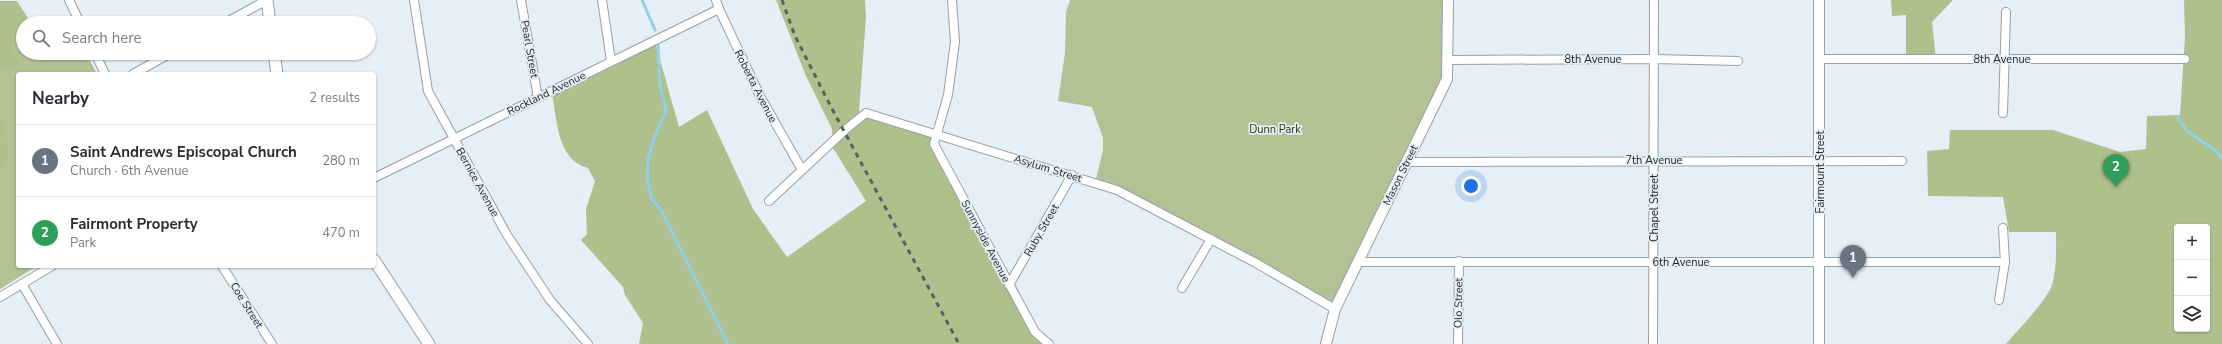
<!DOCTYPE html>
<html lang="en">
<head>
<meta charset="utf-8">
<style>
  :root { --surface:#fff; --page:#f7f7f7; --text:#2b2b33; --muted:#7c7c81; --line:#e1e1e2; --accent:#846700 }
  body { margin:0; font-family:"Nunito Sans",sans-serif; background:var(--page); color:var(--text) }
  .controls { position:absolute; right:12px; bottom:12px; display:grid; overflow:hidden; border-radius:4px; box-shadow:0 1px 3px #0004 }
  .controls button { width:36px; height:36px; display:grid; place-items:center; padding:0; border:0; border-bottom:1px solid var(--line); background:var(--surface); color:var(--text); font:20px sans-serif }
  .you { position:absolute; left:1471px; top:186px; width:14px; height:14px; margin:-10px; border:3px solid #fff; border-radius:50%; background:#1a73e8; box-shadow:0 0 0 6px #1a73e833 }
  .badge { display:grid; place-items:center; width:26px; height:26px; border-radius:50%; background:var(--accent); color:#fff; font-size:13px; font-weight:700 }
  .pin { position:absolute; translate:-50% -33px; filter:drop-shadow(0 1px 2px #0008) }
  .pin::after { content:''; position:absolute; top:21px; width:14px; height:12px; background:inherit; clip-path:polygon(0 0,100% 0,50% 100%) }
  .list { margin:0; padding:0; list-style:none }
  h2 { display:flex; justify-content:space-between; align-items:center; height:52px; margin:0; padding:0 16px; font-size:17px }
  h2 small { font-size:13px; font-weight:400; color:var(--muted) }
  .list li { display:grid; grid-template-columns:26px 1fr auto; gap:12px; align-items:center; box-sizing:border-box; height:72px; padding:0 16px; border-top:1px solid var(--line) }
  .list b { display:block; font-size:15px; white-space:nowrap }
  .list p { margin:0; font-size:13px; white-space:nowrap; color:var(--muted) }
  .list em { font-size:13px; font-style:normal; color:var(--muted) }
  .icon { flex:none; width:22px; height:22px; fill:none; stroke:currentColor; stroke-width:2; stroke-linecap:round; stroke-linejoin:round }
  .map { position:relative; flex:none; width:2222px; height:344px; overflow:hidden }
  .search { position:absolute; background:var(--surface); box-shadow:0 1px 3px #0004; left:16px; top:16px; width:360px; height:44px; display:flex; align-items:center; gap:10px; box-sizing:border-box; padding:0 14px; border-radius:22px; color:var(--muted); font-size:15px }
  .panel { position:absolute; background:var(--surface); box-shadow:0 1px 3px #0004; left:16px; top:72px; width:360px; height:196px; border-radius:4px }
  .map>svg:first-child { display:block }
</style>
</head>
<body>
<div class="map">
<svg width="2222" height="344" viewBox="0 0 2222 344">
  <rect width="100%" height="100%" fill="#e5eff6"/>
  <!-- green -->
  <g fill="#b2c295">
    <polygon points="1070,0 1446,0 1443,80 1333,305 1095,183 1103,150 1103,138 1092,107 1058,101 1065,53 1066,12"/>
    <polygon points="0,17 12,48 23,44 23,53 86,53 97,74 18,74 18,266 37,266 0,289"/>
  </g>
  <!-- forest -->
  <g fill="#aec08c" fill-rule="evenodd">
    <path d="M776,0H865L866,17L858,125L873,113L937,132L933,145L1046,344H639L643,323L625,295L623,287L581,240L587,234L586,209L595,181L588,168C557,160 557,120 552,93L655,42L679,127L707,110L753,209L787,257L866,201L833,148L832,129L806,76Z"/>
    <polygon points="1891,0 1953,0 1932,22 1936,60 1906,61 1906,15 1892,16"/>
    <path d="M2184,0H2222V344H2006C2016,332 2048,299 2052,285C2057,269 2056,249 2056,232H2009L2003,197L1928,196L1927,151L1949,149L1950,130H2053L2120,152L2146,149L2147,116L2180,115L2185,37ZM2177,227H2207V329H2177Z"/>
    <polygon points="0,1 17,1 31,23 23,23 23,44 12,48 18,64 0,71"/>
    <path d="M0,117C4,131 16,159 0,168Z"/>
  </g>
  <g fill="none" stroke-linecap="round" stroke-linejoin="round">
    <!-- stream -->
    <g stroke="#91d0ea" stroke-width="3">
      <polyline points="642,0 655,30"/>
      <polyline points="658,45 660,85 666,110 654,139 648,160 647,179 652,199 661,210 728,344"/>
      <polyline points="2178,118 2187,131 2216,151 2222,159"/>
    </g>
    <defs>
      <g id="minor">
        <polyline points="69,0 80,23"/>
        <polyline points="414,0 428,91 507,235 550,300 588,344"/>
        <polyline points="521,0 538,98"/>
        <polyline points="602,0 611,61"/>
        <polyline points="716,0 719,9 760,96 802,170"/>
        <polyline points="952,0 955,42 948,95 934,144 1035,332 1049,344"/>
        <polyline points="225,23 267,0"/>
        <polyline points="95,53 105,74"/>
        <polyline points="1820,59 2185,59"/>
        <polyline points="1448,60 1654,59 1738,61"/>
        <polyline points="133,74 171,53"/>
        <polyline points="2003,113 2006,12"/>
        <polyline points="1406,162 1902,161"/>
        <polyline points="374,178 719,9"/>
        <polyline points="769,201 845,130 866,113 1117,190 1256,263 1335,309"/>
        <polyline points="1358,262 2005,262"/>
        <polyline points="222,266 272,344"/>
        <polyline points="22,284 57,344"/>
        <polyline points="1009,285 1072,175"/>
        <polyline points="1182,288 1211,239"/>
        <polyline points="0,297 52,266"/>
        <polyline points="1999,300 2005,262 2003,228"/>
        <polyline points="1458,344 1459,261"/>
        <polyline points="1653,344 1654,0"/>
      </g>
      <g id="tertiary">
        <polyline points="1819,0 1819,344"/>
        <polyline points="1326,344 1335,309 1447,79 1448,0"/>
      </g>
      <g id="secondary">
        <polyline points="267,0 270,23"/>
        <polyline points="274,53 277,74"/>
        <polyline points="374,260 429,344"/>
      </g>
    </defs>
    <!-- minor casing -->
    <use href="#minor" stroke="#96a0a7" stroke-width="10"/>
    <!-- tertiary casing -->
    <use href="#tertiary" stroke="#96a0a7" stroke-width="12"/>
    <!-- secondary casing -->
    <use href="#secondary" stroke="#96a0a7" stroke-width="13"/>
    <!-- minor -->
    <use href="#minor" stroke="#fff" stroke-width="8"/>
    <!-- tertiary -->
    <use href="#tertiary" stroke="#fff" stroke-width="10"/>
    <!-- secondary -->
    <use href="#secondary" stroke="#fff" stroke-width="11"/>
    <!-- rail -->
    <polyline stroke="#595e62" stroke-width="3" stroke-dasharray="5 5" stroke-linecap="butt" points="782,0 795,36 831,107 959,344"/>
  </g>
  <g text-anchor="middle" stroke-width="3.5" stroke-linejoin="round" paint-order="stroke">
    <!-- street labels -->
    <g font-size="11" fill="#25282b" stroke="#e5eff6">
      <text transform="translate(530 49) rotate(80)" y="4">Pearl Street</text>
      <text x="1593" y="63">8th Avenue</text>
      <text x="2002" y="63">8th Avenue</text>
      <text transform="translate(756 86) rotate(63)" y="4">Roberta Avenue</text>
      <text transform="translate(546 93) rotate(-26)" y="4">Rockland Avenue</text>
      <text x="1654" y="164">7th Avenue</text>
      <text transform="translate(1048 168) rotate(17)" y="4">Asylum Street</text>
      <text transform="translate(1820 172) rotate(-90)" y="4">Fairmount Street</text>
      <text transform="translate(1400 175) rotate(-64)" y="4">Mason Street</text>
      <text transform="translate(478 182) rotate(61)" y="4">Bernice Avenue</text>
      <text transform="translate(1654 208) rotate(-90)" y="4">Chapel Street</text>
      <text transform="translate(1041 230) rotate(-60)" y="4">Ruby Street</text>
      <text transform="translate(986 241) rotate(62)" y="4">Sunnyside Avenue</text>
      <text x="1681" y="266">6th Avenue</text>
      <text transform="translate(1458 303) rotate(-89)" y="4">Olo Street</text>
      <text transform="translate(247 305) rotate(58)" y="4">Coe Street</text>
    </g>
    <!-- park labels -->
    <g font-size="11" fill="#28340c" stroke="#e5eff6">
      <text x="1275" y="133">Dunn Park</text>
    </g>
  </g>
</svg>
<div class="controls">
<button>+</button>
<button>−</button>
<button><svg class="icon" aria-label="layers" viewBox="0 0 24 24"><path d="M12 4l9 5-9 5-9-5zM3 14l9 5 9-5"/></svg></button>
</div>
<div class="you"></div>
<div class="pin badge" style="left:1853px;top:278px;background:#6b7280">1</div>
<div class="pin badge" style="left:2116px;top:187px;background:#2e9e5b">2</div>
<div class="search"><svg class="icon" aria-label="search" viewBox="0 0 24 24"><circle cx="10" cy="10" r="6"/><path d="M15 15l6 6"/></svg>Search here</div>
<section class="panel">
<h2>Nearby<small>2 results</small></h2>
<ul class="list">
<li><span class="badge" style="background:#6b7280">1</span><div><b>Saint Andrews Episcopal Church</b><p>Church · 6th Avenue</p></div><em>280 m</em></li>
<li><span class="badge" style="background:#2e9e5b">2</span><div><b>Fairmont Property</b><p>Park</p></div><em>470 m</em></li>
</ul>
</section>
</div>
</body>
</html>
